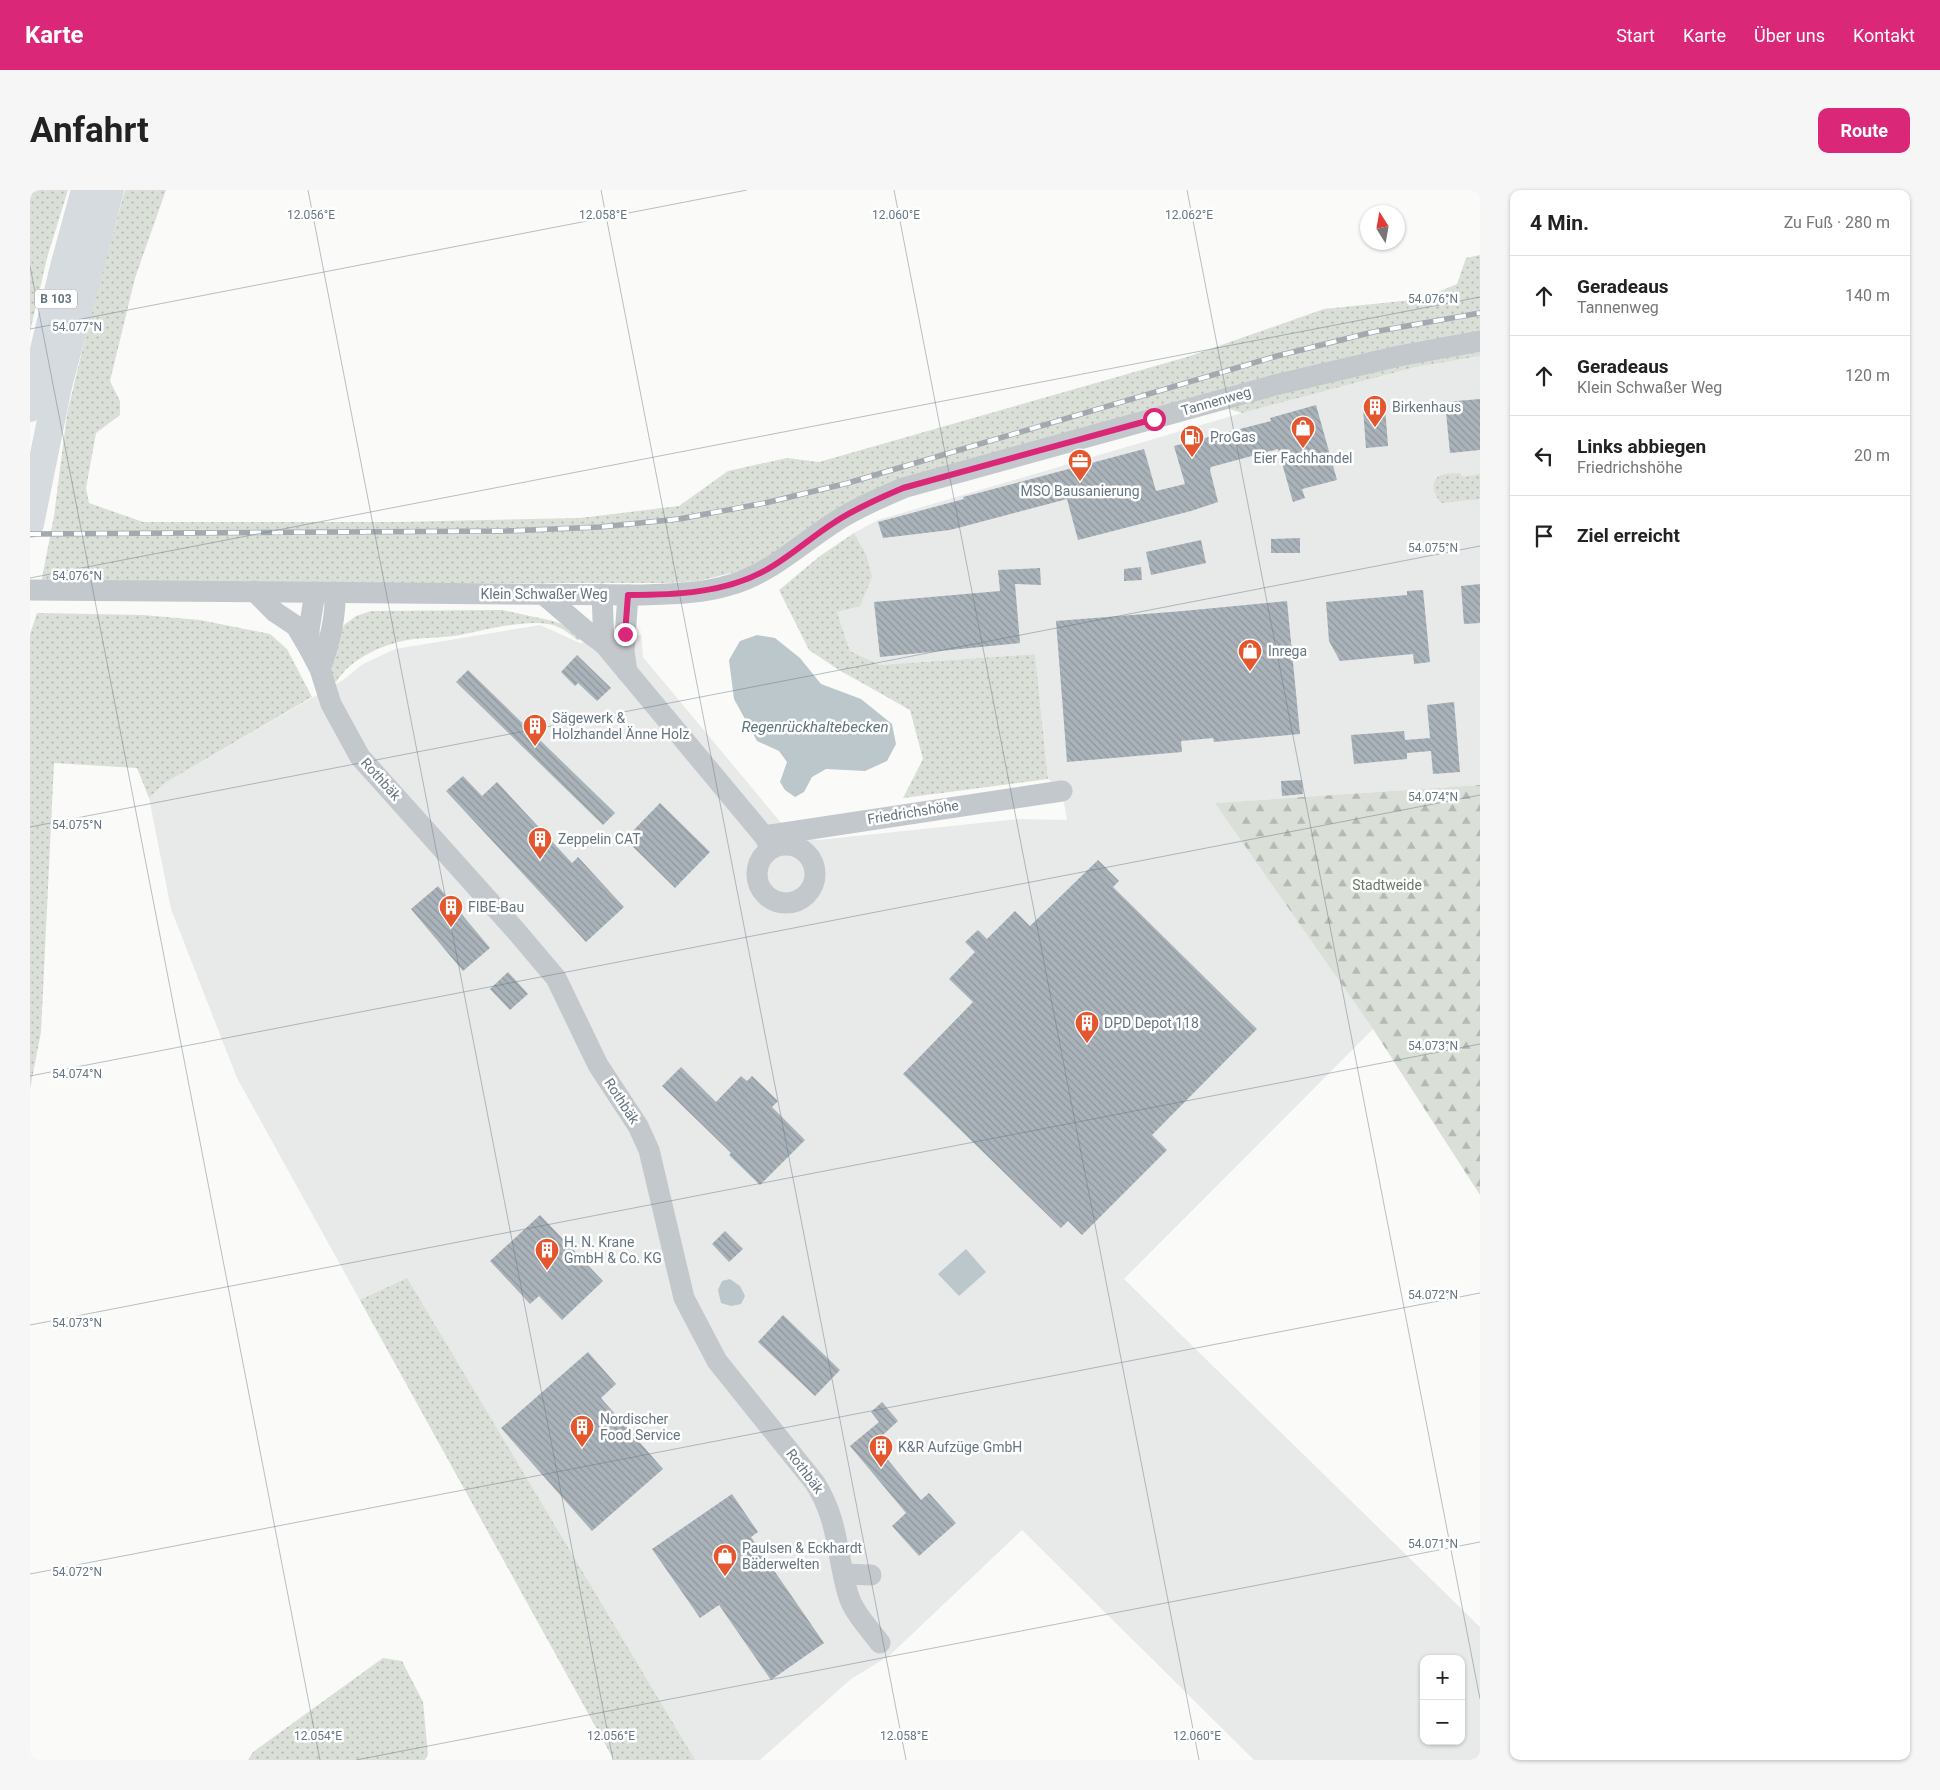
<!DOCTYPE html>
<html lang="de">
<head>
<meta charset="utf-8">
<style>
  :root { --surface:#fff; --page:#f6f6f6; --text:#222; --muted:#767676; --line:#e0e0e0; --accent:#db2777 }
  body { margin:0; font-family:Roboto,sans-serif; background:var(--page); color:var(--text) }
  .controls { position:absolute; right:15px; bottom:15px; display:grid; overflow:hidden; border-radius:10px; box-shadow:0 1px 4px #0004 }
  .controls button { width:45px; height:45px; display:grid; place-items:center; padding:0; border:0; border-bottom:1px solid var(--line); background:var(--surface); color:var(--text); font:25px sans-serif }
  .compass { position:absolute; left:1330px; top:15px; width:45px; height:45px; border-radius:50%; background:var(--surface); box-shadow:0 1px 4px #0004; rotate:349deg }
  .stop { position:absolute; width:15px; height:15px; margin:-11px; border:4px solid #db2777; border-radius:50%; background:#fff }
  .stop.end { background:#db2777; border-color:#fff; box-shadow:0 1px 5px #0008 }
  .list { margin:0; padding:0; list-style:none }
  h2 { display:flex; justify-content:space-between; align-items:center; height:65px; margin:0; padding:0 20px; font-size:21px }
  h2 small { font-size:16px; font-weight:400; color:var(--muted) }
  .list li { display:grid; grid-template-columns:32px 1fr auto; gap:15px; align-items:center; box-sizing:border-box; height:80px; padding:0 20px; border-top:1px solid var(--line) }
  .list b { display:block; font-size:19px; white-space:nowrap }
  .list p { margin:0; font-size:16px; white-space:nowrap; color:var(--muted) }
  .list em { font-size:16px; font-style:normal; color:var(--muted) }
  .icon { flex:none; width:28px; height:28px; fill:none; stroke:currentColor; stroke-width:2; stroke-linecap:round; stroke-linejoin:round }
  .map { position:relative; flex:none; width:1450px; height:1570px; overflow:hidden; border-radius:10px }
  header { display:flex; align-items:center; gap:30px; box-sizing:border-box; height:70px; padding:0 25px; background:var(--accent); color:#fff }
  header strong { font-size:24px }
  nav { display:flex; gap:28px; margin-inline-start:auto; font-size:18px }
  .intro { display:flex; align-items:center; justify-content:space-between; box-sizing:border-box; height:120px; padding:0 30px }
  h1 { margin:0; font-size:35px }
  .button { padding:12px 22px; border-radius:10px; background:var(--accent); color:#fff; font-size:18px; font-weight:700 }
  main { display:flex; gap:30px; padding:0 30px }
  aside { flex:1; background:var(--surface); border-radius:10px; box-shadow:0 1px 4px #0004 }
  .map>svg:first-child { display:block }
</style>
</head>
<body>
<header>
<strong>Karte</strong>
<nav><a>Start</a><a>Karte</a><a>Über uns</a><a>Kontakt</a></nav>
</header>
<div class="intro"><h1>Anfahrt</h1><a class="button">Route</a></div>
<main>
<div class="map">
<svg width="1450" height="1570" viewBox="0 0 1450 1570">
  <defs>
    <pattern id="grass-dots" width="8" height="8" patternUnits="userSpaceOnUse" patternTransform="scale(1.25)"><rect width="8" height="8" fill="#dadfd7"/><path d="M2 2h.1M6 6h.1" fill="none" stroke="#b4b9b4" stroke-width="1.8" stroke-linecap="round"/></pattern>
    <pattern id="forest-firs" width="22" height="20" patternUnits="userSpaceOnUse" patternTransform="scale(1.25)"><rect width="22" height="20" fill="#dadfd7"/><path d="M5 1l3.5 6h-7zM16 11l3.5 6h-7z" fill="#b4b9b4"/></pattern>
    <pattern id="building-back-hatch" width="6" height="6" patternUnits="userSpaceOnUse" patternTransform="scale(1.25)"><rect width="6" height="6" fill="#aab3b9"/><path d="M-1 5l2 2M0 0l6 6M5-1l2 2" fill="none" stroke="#8e969c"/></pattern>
  </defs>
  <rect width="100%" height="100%" fill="#fafaf8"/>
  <!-- built -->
  <path fill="#e8e9e9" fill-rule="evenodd" d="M1450,166V595L1186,613L1343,839L1094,1089L1450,1437V1570H1224L992,1340L859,1466L821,1489L730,1570H584L207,888L141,719L119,608L135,593L313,490L333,474L365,459L510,435L550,453L611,445L613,467L762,646L788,650L989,629L1037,630L1032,601L1018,589L1005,464L850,475L820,461L807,422L836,364L824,343L848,330L1212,223L1386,177ZM1394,1469H1431V1551H1394Z"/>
  <!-- grass -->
  <g fill="url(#grass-dots)">
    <polygon points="0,0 38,0 17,68 0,142"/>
    <polygon points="95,0 136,0 105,88 80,191 90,211 90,225 66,243 56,298 59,313 113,332 367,332 550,328 649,316 698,281 757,268 789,272 1157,167 1294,119 1392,109 1427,94 1436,68 1450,65 1450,166 1386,177 1212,223 1172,210 962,266 721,378 669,391 636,393 11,393 24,326 37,224 64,111"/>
    <path d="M1430,283L1433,287L1450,284V309L1412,313C1405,307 1399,293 1409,286C1414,283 1424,284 1430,283Z"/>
    <polygon points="824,343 836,364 842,387 830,416 807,422 820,461 850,475 1005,464 1018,589 873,608 893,569 880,520 809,480 779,460 749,400 790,366"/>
    <path d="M472,420L523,431L535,435L552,449L547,450C539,443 529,435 518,434C491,430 456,440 430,445C415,448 399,447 384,449C355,453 322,467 306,492L301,489V459L314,435L326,426L341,421Z"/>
    <polygon points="7,423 113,425 170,430 240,444 257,459 282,507 135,593 119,608 107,578 24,573 11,842 0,899 0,444"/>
    <polygon points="377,1088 665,1570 584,1570 330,1110"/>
    <polygon points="353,1468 372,1471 393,1512 398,1565 395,1570 218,1570 223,1562"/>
  </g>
  <!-- forest -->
  <polygon fill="url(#forest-firs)" points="1450,595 1450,1005 1343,839 1185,613"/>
  <!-- water -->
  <g fill="#bbc7cb">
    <polygon points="727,445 745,448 770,468 791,494 831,509 862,534 866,554 857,571 835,581 796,579 782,587 774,602 765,607 755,600 750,592 757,572 749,561 727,551 704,509 699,470 710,451"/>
    <polygon points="936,1059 956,1082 929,1106 908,1084"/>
    <polygon points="700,1089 710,1096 715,1106 711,1114 701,1116 691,1113 688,1100 692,1091"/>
  </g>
  <!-- building -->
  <g fill="url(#building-back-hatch)">
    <polygon points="1450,209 1450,260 1420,263 1415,212"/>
    <polygon points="1286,215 1307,290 1272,299 1275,308 1263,312 1248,259 1181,277 1180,280 1188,312 1161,321 1048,350 1037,309 920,340 853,348 848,332 934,309 933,307 1114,259 1126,301 1155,294 1144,256 1241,231 1240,228"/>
    <polygon points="1355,217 1358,256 1336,258 1333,219"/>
    <polygon points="1270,348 1270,363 1241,363 1241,349"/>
    <polygon points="1171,350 1176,373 1121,385 1116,362"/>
    <polygon points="1111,377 1112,390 1094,391 1094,379"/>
    <polygon points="1010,378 1011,395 985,394 990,453 850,467 844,412 970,401 968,380"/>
    <polygon points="1450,394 1450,433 1434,434 1431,396"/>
    <polygon points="1393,400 1400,472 1384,474 1383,464 1310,471 1299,451 1296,412 1377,405 1377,401"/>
    <polygon points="1257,411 1270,544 1184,552 1183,548 1151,551 1152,562 1037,572 1026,431 1153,421"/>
    <polygon points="547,465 581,498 567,511 548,493 545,496 531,482"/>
    <polygon points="438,480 585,623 573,635 426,492"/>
    <polygon points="1424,512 1430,582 1403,584 1401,561 1377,563 1377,569 1324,574 1321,545 1374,541 1375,550 1400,548 1397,515"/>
    <polygon points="433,586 452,606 467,592 542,673 548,667 594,717 556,752 416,601"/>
    <polygon points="1272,590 1273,604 1252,606 1251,591"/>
    <polygon points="630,613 680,662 645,698 595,649"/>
    <polygon points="1068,670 1089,691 1083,697 1227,839 1122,945 1137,960 1052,1045 1038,1031 1031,1038 873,884 943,812 919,789 945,762 935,752 948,740 957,749 985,721 1000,736"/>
    <polygon points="408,696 460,758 433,781 381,719"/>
    <polygon points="478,782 498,804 480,820 460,799"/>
    <polygon points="651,877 686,912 711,886 717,891 722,886 748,911 742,917 775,950 730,995 699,965 701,963 632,896"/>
    <polygon points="510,1025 573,1091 532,1130 509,1106 500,1114 460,1071"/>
    <polygon points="695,1041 713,1059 699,1072 682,1054"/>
    <polygon points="753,1125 810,1180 785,1206 728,1152"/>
    <polygon points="558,1162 586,1194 571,1208 633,1279 562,1341 471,1238"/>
    <polygon points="852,1212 868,1231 844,1253 891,1310 899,1303 926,1333 889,1366 862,1336 876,1323 820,1256 849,1232 841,1222"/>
    <polygon points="702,1304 728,1342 721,1347 794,1453 741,1490 689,1415 670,1428 622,1359"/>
  </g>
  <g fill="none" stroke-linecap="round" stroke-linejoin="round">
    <!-- minor -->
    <g stroke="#c3c8cc" stroke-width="21">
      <path d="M0,400L609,405C639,404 671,404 700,395C740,384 770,354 805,332C826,318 850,308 873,298L1245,195L1369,166L1450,151"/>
      <polyline points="224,401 245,422 266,436 280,460"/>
      <path d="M285,402L279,440L280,460L290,479L301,514L330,567L487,742L526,788L568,875L608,936L619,960L654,1108L687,1171L785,1293C809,1331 806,1363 818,1404C823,1422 839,1438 850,1453"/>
      <polyline points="513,404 555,440 574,454"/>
      <polyline points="572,404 574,454 734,646 741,658"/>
      <path d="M290,479C299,455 306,428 305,402"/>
      <polyline points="597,482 594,461 598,405"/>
      <polyline points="734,646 1032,601"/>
      <circle cx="756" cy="684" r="29"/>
      <polyline points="814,1384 841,1385"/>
    </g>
    <!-- highway -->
    <g stroke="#d6dbdf" stroke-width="28">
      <polyline points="0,218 34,77 55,0"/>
      <polyline points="0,334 28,196 80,0"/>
    </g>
    <defs>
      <polyline id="rail" points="0,344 476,341 570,337 649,329 735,313 818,293 1247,166 1343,142 1450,123"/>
    </defs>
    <!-- rail casing -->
    <use href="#rail" stroke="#a2aab0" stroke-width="5.5"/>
    <!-- rail -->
    <use href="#rail" stroke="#fff" stroke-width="4" stroke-dasharray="11" stroke-linecap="butt"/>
  </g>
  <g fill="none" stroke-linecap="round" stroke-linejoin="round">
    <!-- route -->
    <path stroke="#db2777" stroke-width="6" d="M595,444L598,405C645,405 695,403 736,380C760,367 781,347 805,332C826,318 850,308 873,298L1124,229"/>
  </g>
  <!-- ticks -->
  <path fill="none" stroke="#657683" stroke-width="1" stroke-opacity="0.45" d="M278,0L583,1570M571,0L876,1570M864,0L1169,1570M1157,0L1450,1509M1450,0V2M0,76L290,1570M0,139L717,0M0,388L1450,107M0,637L1450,356M0,886L1450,605M0,1135L1450,854M0,1384L1450,1103M326,1570L1450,1352"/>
  <!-- icons -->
  <defs>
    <symbol id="building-pin" viewBox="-11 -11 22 30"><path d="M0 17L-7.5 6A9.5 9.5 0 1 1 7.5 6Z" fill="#e4572e" stroke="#fff"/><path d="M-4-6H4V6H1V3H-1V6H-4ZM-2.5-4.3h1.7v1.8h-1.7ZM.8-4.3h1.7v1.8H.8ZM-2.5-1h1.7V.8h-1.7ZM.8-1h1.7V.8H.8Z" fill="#fff"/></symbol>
    <symbol id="shop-pin" viewBox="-11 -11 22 30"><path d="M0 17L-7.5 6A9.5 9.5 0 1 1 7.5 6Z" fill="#e4572e" stroke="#fff"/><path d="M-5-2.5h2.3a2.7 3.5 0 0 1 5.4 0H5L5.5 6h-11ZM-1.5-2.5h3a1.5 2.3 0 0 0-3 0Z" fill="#fff"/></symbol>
    <symbol id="fuel-pin" viewBox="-11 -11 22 30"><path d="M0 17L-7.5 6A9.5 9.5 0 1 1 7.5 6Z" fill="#e4572e" stroke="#fff"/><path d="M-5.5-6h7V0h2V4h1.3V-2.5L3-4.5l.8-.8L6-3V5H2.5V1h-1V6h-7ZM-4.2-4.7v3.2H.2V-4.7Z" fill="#fff"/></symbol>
    <symbol id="office-pin" viewBox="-11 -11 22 30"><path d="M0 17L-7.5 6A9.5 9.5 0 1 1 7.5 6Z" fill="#e4572e" stroke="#fff"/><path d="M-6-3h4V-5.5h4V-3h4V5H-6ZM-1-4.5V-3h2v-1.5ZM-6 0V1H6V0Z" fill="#fff"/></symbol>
  </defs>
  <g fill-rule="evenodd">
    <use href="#building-pin" x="1331" y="203" width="28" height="38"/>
    <use href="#shop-pin" x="1259" y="224" width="28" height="38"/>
    <use href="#fuel-pin" x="1148" y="233" width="28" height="38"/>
    <use href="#office-pin" x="1036" y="257" width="28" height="38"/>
    <use href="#shop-pin" x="1206" y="447" width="28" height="38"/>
    <use href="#building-pin" x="491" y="522" width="28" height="38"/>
    <use href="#building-pin" x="496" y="635" width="28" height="38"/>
    <use href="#building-pin" x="407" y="703" width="28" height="38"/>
    <use href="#building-pin" x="1043" y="819" width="28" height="38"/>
    <use href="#building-pin" x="503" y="1046" width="28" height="38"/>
    <use href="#building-pin" x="538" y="1223" width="28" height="38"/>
    <use href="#building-pin" x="837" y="1243" width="28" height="38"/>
    <use href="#shop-pin" x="681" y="1352" width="28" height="38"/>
  </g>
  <g text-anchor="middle" stroke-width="5" stroke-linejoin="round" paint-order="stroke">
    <!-- shield labels -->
    <rect fill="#fff" stroke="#939fa8" stroke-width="1" x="5" y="99.5" width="42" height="19" rx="4"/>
    <g font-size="12" font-weight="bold" fill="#657683">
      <text x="26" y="113">B 103</text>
    </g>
    <!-- street labels -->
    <g font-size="14" fill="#657683" stroke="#fff">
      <text transform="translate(1186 211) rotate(-16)" y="5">Tannenweg</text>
      <text x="514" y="409">Klein Schwaßer Weg</text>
      <text transform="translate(351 589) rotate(48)" y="5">Rothbäk</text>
      <text transform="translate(883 622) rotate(-9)" y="5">Friedrichshöhe</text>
      <text transform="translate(592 911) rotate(57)" y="5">Rothbäk</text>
      <text transform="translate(775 1281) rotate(53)" y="5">Rothbäk</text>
    </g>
    <!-- poi labels -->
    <g font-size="14" fill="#657683" stroke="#fff" text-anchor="start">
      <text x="1362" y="222">Birkenhaus</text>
      <text x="1180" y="252">ProGas</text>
      <text x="1273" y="273" text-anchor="middle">Eier Fachhandel</text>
      <text x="1050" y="306" text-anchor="middle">MSO Bausanierung</text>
      <text x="1238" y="466">Inrega</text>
      <text x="522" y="533">Sägewerk &amp;<tspan x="522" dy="16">Holzhandel Änne Holz</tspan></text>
      <text x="528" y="654">Zeppelin CAT</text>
      <text x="438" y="722">FIBE-Bau</text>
      <text x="1074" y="838">DPD Depot 118</text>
      <text x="534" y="1057">H. N. Krane<tspan x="534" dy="16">GmbH &amp; Co. KG</tspan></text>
      <text x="570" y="1234">Nordischer<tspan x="570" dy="16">Food Service</tspan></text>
      <text x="868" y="1262">K&amp;R Aufzüge GmbH</text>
      <text x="712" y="1363">Paulsen &amp; Eckhardt<tspan x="712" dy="16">Bäderwelten</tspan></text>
    </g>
    <!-- park labels -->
    <g font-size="14" fill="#687a64" stroke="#fff">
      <text x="1357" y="700">Stadtweide</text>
    </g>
    <!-- water labels -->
    <g font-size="15" font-style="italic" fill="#60757c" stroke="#fff">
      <text x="785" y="542">Regenrückhaltebecken</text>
    </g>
  </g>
  <g font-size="12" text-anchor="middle" fill="#657683" stroke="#fff" stroke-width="5" stroke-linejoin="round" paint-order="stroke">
    <text x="281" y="29">12.056°E</text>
    <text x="573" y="29">12.058°E</text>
    <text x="866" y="29">12.060°E</text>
    <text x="1159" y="29">12.062°E</text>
    <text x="1403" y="113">54.076°N</text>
    <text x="47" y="141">54.077°N</text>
    <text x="1403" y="362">54.075°N</text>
    <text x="47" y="390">54.076°N</text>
    <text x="1403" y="611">54.074°N</text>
    <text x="47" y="639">54.075°N</text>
    <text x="1403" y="860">54.073°N</text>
    <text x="47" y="888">54.074°N</text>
    <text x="1403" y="1109">54.072°N</text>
    <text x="47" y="1137">54.073°N</text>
    <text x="1403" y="1358">54.071°N</text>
    <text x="47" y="1386">54.072°N</text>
    <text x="288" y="1550">12.054°E</text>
    <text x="581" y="1550">12.056°E</text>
    <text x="874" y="1550">12.058°E</text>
    <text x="1167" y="1550">12.060°E</text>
  </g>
</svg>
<div class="controls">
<button>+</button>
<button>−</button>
</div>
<svg class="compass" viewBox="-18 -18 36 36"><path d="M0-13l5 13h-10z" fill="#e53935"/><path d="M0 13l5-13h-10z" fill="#767676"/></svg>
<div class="stop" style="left:1124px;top:229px"></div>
<div class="stop end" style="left:595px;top:444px"></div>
</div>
<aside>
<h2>4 Min.<small>Zu Fuß · 280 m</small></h2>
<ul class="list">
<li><svg class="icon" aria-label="ahead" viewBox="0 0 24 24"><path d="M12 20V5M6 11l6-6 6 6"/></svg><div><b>Geradeaus</b><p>Tannenweg</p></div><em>140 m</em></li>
<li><svg class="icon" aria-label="ahead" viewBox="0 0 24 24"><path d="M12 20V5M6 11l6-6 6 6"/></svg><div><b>Geradeaus</b><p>Klein Schwaßer Weg</p></div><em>120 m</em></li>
<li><svg class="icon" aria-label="left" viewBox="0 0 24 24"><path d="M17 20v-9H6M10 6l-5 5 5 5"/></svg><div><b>Links abbiegen</b><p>Friedrichshöhe</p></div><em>20 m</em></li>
<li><svg class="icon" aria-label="arrive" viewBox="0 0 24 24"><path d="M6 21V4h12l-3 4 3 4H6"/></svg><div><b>Ziel erreicht</b></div></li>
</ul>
</aside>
</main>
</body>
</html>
